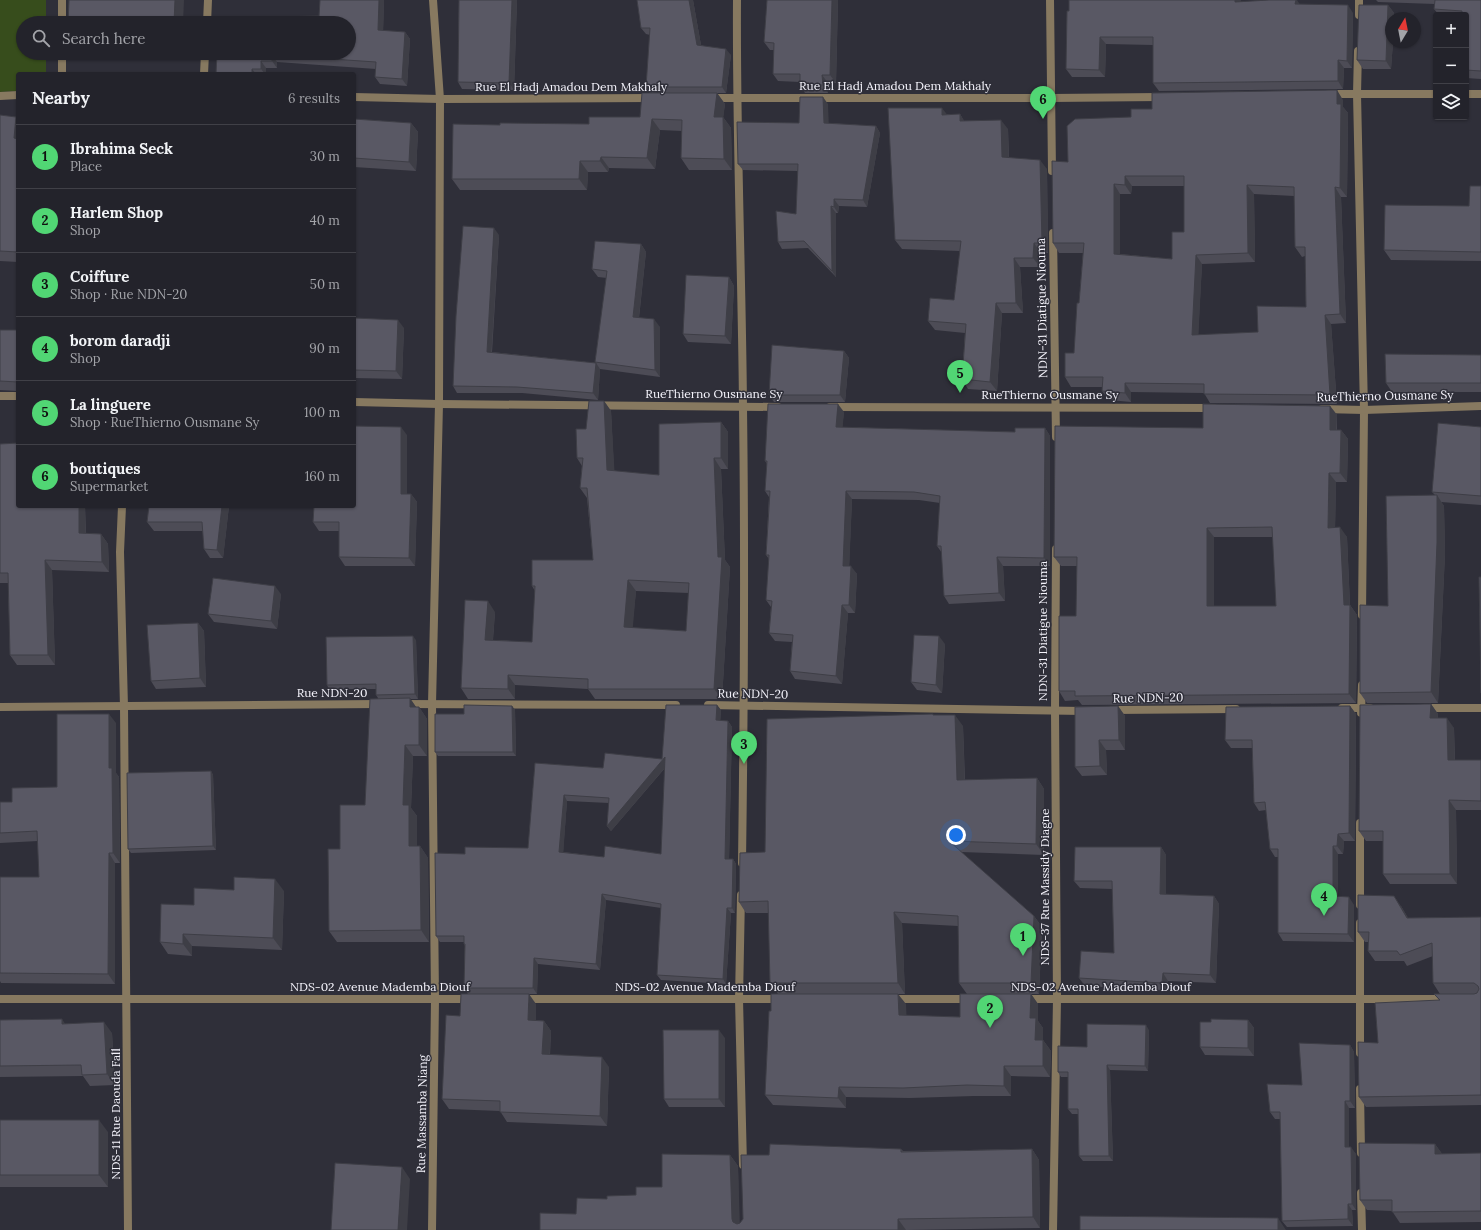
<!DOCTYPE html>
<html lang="en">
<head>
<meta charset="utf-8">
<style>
  :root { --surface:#23232b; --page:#2f2f37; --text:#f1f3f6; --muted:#a3a4a9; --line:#404047; --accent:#51d674 }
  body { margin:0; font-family:Lora,serif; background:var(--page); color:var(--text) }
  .controls { position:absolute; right:12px; top:12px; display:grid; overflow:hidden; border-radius:4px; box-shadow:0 1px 3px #0004 }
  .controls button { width:36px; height:36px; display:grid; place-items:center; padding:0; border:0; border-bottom:1px solid var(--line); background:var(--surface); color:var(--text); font:20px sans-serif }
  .compass { position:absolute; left:1385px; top:12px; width:36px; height:36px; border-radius:50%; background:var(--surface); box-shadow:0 1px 3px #0004; rotate:10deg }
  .you { position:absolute; left:956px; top:835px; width:14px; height:14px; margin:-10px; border:3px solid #fff; border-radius:50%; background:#1a73e8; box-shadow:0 0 0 6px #1a73e833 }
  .badge { display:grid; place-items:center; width:26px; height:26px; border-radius:50%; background:var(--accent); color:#111; font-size:13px; font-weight:700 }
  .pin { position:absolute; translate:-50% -33px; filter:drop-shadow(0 1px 2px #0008) }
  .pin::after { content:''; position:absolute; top:21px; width:14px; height:12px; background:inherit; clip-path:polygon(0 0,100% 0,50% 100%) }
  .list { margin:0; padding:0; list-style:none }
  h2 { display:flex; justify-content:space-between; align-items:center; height:52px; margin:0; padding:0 16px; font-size:17px }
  h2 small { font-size:13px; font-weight:400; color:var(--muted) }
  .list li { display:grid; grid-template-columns:26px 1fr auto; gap:12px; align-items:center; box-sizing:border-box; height:64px; padding:0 16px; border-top:1px solid var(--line) }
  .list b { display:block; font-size:15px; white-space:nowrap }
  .list p { margin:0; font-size:13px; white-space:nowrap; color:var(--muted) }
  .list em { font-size:13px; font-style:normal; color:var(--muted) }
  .icon { flex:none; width:22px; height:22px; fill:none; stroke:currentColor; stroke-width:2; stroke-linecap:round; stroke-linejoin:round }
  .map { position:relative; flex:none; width:1481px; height:1230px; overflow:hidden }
  .search { position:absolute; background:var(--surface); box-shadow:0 1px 3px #0004; left:16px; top:16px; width:340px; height:44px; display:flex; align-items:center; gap:10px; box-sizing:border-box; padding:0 14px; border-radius:22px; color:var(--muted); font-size:15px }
  .panel { position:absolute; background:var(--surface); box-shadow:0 1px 3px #0004; left:16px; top:72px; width:340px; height:436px; border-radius:4px }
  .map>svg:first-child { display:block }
</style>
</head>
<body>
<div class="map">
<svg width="1481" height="1230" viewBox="0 0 1481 1230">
  <rect width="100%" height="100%" fill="#2f2f39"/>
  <!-- green -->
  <polygon fill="#374d1c" points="0,0 46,0 46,23 23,23 23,53 46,53 46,74 18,74 18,91 0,92"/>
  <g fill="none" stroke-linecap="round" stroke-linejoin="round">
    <!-- minor -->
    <g stroke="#877960" stroke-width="8">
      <polyline points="62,0 62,23"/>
      <path d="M737,0C736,136 742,272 743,408C745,560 744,712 742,863"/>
      <polyline points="1050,0 1052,171"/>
      <polyline points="1359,15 1359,0"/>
      <polyline points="207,23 208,0"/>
      <polyline points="1358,51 1357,94 1364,410 1362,615"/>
      <polyline points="62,53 62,74"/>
      <polyline points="204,74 205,53"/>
      <polyline points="1329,94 1436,94"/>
      <polyline points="1466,94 1481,94"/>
      <polyline points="0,96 18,95"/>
      <polyline points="354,97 440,99 651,98"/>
      <polyline points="711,98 1051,98 1161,97"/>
      <polyline points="1053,233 1056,437"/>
      <polyline points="0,396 18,396"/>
      <polyline points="354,402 439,404 778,407"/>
      <polyline points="830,407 1214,408"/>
      <polyline points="1322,409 1364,410 1481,406"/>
      <polyline points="122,506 120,552 124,707 128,1230"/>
      <polyline points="404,704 676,705"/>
      <polyline points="708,705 1084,711"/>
      <polyline points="0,707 380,704"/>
      <polyline points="1342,708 1370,708"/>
      <polyline points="1424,708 1481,708"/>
      <polyline points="1112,710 1236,709"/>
      <polyline points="1361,713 1362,685"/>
      <polyline points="741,895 739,999 743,1165"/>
      <polyline points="1360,905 1360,823"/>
      <polyline points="1360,923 1360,1053"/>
      <polyline points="0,999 471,999"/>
      <polyline points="523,999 781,999"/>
      <polyline points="891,999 969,999"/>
      <polyline points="1025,999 1447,999"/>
      <polyline points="1360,1089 1361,1153"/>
      <polyline points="1361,1193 1362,1230"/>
      <polyline points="432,1230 435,999 432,704 439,404 440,99 433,0"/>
      <polyline points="1053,1230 1057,999 1055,711 1056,549"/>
    </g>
  </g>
  <!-- wall -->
  <g fill="#4d4c56" fill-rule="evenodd">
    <polygon points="384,0 383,31 405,32 410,39 407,86 380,84 375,77 376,69 277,62 277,68 266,68 266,74 216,74 319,16"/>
    <polygon points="459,0 517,0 514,90 462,89 458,82"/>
    <polygon points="637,0 693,0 701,45 731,55 726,93 717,93 725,104 723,117 731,128 732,170 689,170 681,158 682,131 660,130 655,169 609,168 608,172 588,172 587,190 460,190 452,179 500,125 589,124 640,117 650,93 646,87 650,35 646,34 641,28"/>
    <polygon points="767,0 838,0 836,83 828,83 828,93 805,93 800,85 800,82 778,81 773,74 774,50 770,50 764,42"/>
    <polygon points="1376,0 1481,0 1481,79 1466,78 1466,15 1439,15 1434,9 1435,4 1378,2"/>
    <polygon points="1241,2 1300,5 1353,13 1352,68 1344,68 1343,89 1159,91 1153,83 1153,45 1106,44 1105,77 1072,77 1066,69 1067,11"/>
    <polygon points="1388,5 1394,13 1391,42 1393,42 1391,69 1363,69 1357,60"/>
    <path d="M1343,100V107L1348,113L1347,197H1341L1346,323L1331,324L1337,404L1210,403L1204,393L1131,392V402L1109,400L1102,391V387H1071L1065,377L1074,353L1079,303L1083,253H1059L1053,243L1068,162L1131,117L1152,109ZM1132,186H1184V232L1172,259L1120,254V194H1131ZM1254,194L1294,196L1295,247L1302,257L1305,256L1306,307L1258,332L1198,335L1202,264L1255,262Z"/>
    <polygon points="828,104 828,123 876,126 880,133 867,207 839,206 838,213 836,213 836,277 808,248 782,249 778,242 796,214 798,171 743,170 738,164"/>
    <polygon points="947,114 960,114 964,121 1008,129 1009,157 1047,169 1048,253 1041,253 1040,267 1020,267 1023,313 1002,313 997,391 968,389 962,379 965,333 935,330 928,321 954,300 960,251 902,249 895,240"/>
    <polygon points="0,115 16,117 18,120 18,262 0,261"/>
    <polygon points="354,119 411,123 418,132 416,171 354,167"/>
    <polygon points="1481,186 1481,261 1391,260 1384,250 1469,206"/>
    <polygon points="499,235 492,352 596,363 595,362 607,278 598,277 592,269 641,244 646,252 639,318 660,327 660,377 600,369 598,400 522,393 457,393 453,386"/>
    <polygon points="729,277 734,286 731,344 688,342 683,334"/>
    <polygon points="354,320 404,328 402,379 354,378"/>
    <polygon points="0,330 18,330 18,391 0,390"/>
    <polygon points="844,351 849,358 845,402 774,402 769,395"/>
    <polygon points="1481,355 1481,392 1392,392 1386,383"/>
    <path d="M604,401L611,411L614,471L659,475L721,422L728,432V469H721L725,560L730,567L722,699H595L588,689L515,685V699H468L461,688L495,612L493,640L532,642L535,591L532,586L593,560L587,498L580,488L582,466L577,458L586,429ZM636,591L689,593L686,631L632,628Z"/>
    <path d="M1330,406L1337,415V430H1341L1348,439L1347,482H1336L1335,527L1347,537L1350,605L1357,615L1356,703L1082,705L1078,700L1065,701L1059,691L1076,616L1077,566H1061L1054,557L1203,428ZM1214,537H1273L1276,606H1214Z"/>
    <polygon points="844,412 842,427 1015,432 1045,428 1050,436 1050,566 1003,566 1005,601 949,604 944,596 942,553 937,546 940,503 919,500 852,499 849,566 857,574 855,613 848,613 842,684 795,679 790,671 792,642 775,641 769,633 771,607 766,600 769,559 766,555 769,497 765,491 767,464 765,461"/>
    <polygon points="1481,427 1481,505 1441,502 1444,506 1445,554 1438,703 1367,703 1360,693 1388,606 1435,495 1432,492"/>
    <polygon points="407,435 407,494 411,494 417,502 415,566 345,566 339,557 339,531 319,531 313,522"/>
    <polygon points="0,444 18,506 85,506 86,533 101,534 108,544 109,572 52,570 55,665 17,665 10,655 8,583 0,583"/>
    <polygon points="229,506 223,558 210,558 204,549 203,531 154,531 147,522"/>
    <polygon points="281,594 277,629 214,622 208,614"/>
    <polygon points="198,623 204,631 206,687 156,689 151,681"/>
    <polygon points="416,640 418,699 410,699 416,707 419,707 427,719 427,756 413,756 411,808 417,816 417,846 420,846 428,858 429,942 337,942 329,931 340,849 365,805 378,698 376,695 376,689 329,689 327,685"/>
    <polygon points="945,644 942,693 917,690 911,682"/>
    <polygon points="1431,704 1438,714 1438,718 1454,728 1455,760 1481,760 1481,810 1456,810 1457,884 1390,884 1383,874 1383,841 1366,841 1359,831"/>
    <path d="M717,705L721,710L720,721H728L732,727L729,859H733L736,864L735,913H731L726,984L661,980L657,975L661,908L606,900L600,970L538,964L537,994H468L464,988L465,946L464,944V942H440L436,936L465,854L528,848L535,763L603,768L662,759ZM665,768L661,854L604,857L563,852L567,801L609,803L607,826L611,831Z"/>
    <polygon points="512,706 515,710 516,756 438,756 435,752 464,714"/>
    <polygon points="1118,706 1125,716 1125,750 1106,750 1107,775 1082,776 1075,767"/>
    <polygon points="1350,706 1356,714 1355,841 1344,841 1343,854 1338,854 1338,897 1354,905 1354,942 1283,941 1278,933 1278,857 1275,857 1270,849 1266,810 1259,811 1254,803 1252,748 1231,748 1225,740"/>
    <polygon points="934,715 963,726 965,780 1037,778 1044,789 1044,855 961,852 1034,916 1042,927 1039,994 967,994 959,983 958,926 902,923 905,994 778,994 770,983 769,913 746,913 739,902 765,852"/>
    <polygon points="116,723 116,773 119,777 120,863 115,863 115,984 1,983 0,981 0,877 39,877 38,841 0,843 0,802 12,802 57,787"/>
    <polygon points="211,771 213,775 216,850 131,853 128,849"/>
    <polygon points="1161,847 1166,855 1166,894 1214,896 1219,904 1216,983 1168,981 1168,991 1085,986 1079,978 1114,953 1112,889 1080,888 1074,881"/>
    <polygon points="284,891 282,950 192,946 192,956 168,954 160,942 194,905"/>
    <polygon points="1401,906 1408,918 1481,917 1481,1105 1366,1107 1359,1097 1378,1043 1439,1000 1434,994 1477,994 1440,994 1433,983 1433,956 1407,966 1404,961 1375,961 1368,951 1368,942 1365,942 1358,932"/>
    <polygon points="1031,994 1038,1004 1038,1021 1043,1028 1043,1040 1051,1051 1050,1077 1011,1076 1011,1096 974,1096 910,1098 846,1097 846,1108 773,1105 765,1095 906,1004 906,1015 960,1017"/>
    <polygon points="536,1004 536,1020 544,1021 551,1031 550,1055 609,1067 607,1126 507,1122 500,1111 449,1109 442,1099 460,1016"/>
    <polygon points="0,1020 65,1024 112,1033 115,1085 90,1086 83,1076 0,1077"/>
    <polygon points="1248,1020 1254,1028 1254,1056 1205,1055 1200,1047 1211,1022"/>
    <polygon points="1149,1030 1148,1071 1110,1070 1113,1161 1083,1161 1079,1156 1078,1114 1072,1114 1068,1109 1068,1077 1061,1077 1058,1072 1087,1047"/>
    <polygon points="725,1038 725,1107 669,1107 664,1099"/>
    <polygon points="1350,1045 1354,1052 1355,1108 1349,1108 1349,1147 1356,1154 1356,1210 1352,1210 1353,1226 1287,1227 1282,1221 1280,1119 1275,1119 1270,1112"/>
    <polygon points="0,1120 108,1132 108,1187 0,1187"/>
    <polygon points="1435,1144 1442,1154 1481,1153 1481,1222 1400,1223 1392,1211 1367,1210 1360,1200"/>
    <polygon points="901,1149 903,1151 1032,1149 1039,1160 1040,1228 906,1230 540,1230 576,1214 607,1199 636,1195 662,1187 730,1155 738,1166 739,1224 740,1223 743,1219 769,1155"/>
  </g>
  <!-- shaded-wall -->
  <g fill="#3e3e46">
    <polygon points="175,0 184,0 183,23 174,23"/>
    <polygon points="379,0 384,0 383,37 378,30"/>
    <polygon points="512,0 517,0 514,90 509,83"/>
    <polygon points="689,0 693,0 702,51 697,45"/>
    <polygon points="832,0 838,0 836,83 830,75"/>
    <polygon points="1235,0 1241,0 1240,10 1235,2"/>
    <polygon points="1296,0 1297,0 1301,6 1295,4"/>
    <polygon points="1348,5 1353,13 1352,68 1347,61"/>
    <polygon points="1388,5 1394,13 1394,18 1391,18 1391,42 1393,42 1391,69 1386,61"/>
    <polygon points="405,32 410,39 407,86 402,79"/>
    <polygon points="1100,37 1106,44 1105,77 1099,70"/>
    <polygon points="726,49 731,55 726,93 722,87"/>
    <polygon points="272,55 277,62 277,68 272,61"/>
    <polygon points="1338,60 1344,68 1343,89 1338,81"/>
    <polygon points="261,61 266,68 266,74 265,74 261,69"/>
    <polygon points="252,69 256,74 252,74"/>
    <polygon points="822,75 828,83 828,93 823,85"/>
    <polygon points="1337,90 1343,100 1343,107 1348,113 1347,197 1340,188 1337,104"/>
    <polygon points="717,93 725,104 722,128 714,117"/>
    <polygon points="823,97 828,104 829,130 824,123"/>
    <polygon points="942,108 949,117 942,115"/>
    <polygon points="960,114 966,124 960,121"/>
    <polygon points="16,117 18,120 18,144 14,138"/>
    <polygon points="723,117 731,128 732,170 724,159"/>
    <polygon points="652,119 660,130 655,169 647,158"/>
    <polygon points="1001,120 1008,129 1009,166 1002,157"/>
    <polygon points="411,123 418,132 416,171 409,162"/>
    <polygon points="876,126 880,133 867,207 863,200"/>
    <polygon points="601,157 609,168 608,172 600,161"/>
    <polygon points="1040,160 1047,169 1048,253 1042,243"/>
    <polygon points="580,161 588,172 587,190 579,179"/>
    <polygon points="1125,176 1132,186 1131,194 1125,185"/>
    <polygon points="1114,184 1120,194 1120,263 1114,254"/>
    <polygon points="1247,185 1254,194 1255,262 1248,253"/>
    <polygon points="1335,187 1341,197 1346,323 1340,314"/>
    <polygon points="834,199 839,206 838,213 834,207"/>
    <polygon points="831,206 836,213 836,277 832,271"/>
    <polygon points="494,228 499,235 491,359 487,352"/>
    <polygon points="1034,243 1041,253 1040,267 1033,258"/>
    <polygon points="641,244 646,252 638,325 633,317"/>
    <polygon points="1196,255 1202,264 1198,344 1192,335"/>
    <polygon points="1014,258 1020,267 1023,313 1016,303"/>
    <polygon points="729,277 734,286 731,344 725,336"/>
    <polygon points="996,303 1002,313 997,391 990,382"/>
    <polygon points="1325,315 1331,324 1337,404 1330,395"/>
    <polygon points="654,319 660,327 660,377 655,370"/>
    <polygon points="398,320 404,328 402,379 396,371"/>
    <polygon points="844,351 849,358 845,402 840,395"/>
    <polygon points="596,363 600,369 598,400 593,393"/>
    <polygon points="1125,383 1131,392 1131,402 1125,393"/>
    <polygon points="604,401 611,411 615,480 607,470"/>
    <polygon points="838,404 844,412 842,435 836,427"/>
    <polygon points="1330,406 1337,415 1336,439 1330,430"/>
    <polygon points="721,422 728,432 728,469 721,458"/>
    <polygon points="401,427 407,435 407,503 401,494"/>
    <polygon points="1045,428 1050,436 1050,566 1044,558"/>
    <polygon points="1341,430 1348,439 1347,482 1340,473"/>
    <polygon points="714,458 721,469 725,560 730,567 722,699 714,689 718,557"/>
    <polygon points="1329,473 1336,482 1335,537 1328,528"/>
    <polygon points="846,491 852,499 849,574 843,566"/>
    <polygon points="411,494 417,502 415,566 409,558"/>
    <polygon points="1437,495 1444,506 1445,554 1438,703 1431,692"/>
    <polygon points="79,506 85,506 86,543 79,533"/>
    <polygon points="222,506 229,506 223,558 217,550"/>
    <polygon points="1340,527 1347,537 1350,608 1350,605 1357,615 1356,703 1349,694 1344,605"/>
    <polygon points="1207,528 1214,537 1214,616 1207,606"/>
    <polygon points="101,534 108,544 109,572 102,562"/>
    <polygon points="997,557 1003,566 1005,601 999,593"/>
    <polygon points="45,560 52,570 55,665 48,655"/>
    <polygon points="851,566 857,574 855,613 849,605"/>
    <polygon points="628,580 636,591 632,637 624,627"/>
    <polygon points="275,586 281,594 277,629 271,621"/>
    <polygon points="488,601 495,612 492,650 485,640"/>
    <polygon points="842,605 848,613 842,684 836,676"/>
    <polygon points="198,623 204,631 206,687 200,678"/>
    <polygon points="413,636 416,640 418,699 415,694"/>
    <polygon points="939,636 945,644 942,693 936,685"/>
    <polygon points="508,675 515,685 515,699 508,689"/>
    <polygon points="410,698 418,710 410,707"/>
    <polygon points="1431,704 1438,714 1437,728 1430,718"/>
    <polygon points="717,705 721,710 720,726 716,720"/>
    <polygon points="512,706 515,710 516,756 513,752"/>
    <polygon points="1118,706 1125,716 1125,750 1119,740"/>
    <polygon points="1350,706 1356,714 1355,841 1349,833"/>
    <polygon points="419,707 427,719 427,756 419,745"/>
    <polygon points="109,714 116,723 116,773 119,777 120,863 113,853 109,768"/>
    <polygon points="955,715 963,726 965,791 957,780"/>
    <polygon points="1447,718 1454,728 1455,770 1448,760"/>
    <polygon points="728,721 732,727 729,864 725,859"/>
    <polygon points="1099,740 1106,750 1107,775 1100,766"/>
    <polygon points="405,745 413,756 411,808 417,816 417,857 409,846 403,805"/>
    <polygon points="665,757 669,763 611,831 607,826"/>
    <polygon points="211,771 213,775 216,850 213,846"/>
    <polygon points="1037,778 1044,789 1044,855 1036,844"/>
    <polygon points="564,795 567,801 563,857 559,852"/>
    <polygon points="1449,800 1456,810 1457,884 1450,874"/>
    <polygon points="1338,834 1344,841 1343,854 1337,846"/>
    <polygon points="420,846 428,858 429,942 421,930"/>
    <polygon points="1333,846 1338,854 1338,904 1333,896"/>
    <polygon points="1161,847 1166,855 1166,902 1160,894"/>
    <polygon points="109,853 115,863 115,984 108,974"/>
    <polygon points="733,859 736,864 735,913 732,908"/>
    <polygon points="275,879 284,891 282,950 273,938"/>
    <polygon points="602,894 606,900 600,970 596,964"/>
    <polygon points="1214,896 1219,904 1216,983 1210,975"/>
    <polygon points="1394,896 1401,906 1414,928 1407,918"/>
    <polygon points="1349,897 1354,905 1354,942 1348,934"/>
    <polygon points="727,908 731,913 726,984 723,979"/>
    <polygon points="894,912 902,923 905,994 898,983"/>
    <polygon points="1034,916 1042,927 1039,994 1031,983"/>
    <polygon points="183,934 192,946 192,956 183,944"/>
    <polygon points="534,958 538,964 537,994 533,988"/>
    <polygon points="1163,973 1168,981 1168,991 1162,983"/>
    <polygon points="529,994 536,1004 536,1030 528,1020"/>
    <polygon points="898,994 906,1004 907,1026 899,1015"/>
    <polygon points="1031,994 1038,1004 1038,1021 1043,1028 1043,1050 1035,1040 1030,1018"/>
    <polygon points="62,1019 69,1030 62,1024"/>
    <polygon points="1248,1020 1254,1028 1254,1056 1248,1048"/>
    <polygon points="544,1021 551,1031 549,1064 542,1054"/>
    <polygon points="104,1022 112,1033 115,1085 107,1074"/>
    <polygon points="1146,1025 1149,1030 1148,1071 1145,1066"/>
    <polygon points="719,1030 725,1038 725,1107 719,1099"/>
    <polygon points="1043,1040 1051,1051 1050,1077 1043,1066"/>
    <polygon points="1350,1045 1354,1052 1355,1108 1350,1101"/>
    <polygon points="602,1057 609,1067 607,1126 600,1116"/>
    <polygon points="1107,1065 1110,1070 1113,1161 1109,1156"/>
    <polygon points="1004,1066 1011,1076 1011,1096 1004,1086"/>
    <polygon points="839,1087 846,1097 846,1108 838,1098"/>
    <polygon points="1345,1101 1349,1108 1349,1154 1345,1147"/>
    <polygon points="99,1120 108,1132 108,1187 99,1175"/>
    <polygon points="1435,1144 1443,1155 1435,1154"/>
    <polygon points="1351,1147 1356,1154 1356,1210 1352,1204"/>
    <polygon points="1032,1149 1039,1160 1040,1228 1033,1217"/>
    <polygon points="730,1155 738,1166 740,1230 733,1222 732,1219"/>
    <polygon points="402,1167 410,1179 407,1230 398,1230"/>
    <polygon points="1348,1204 1352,1210 1353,1226 1348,1219"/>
    <polygon points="1278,1218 1286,1230 1278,1230"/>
    <polygon points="898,1219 906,1230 898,1230"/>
  </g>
  <!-- building -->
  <g fill="#595864" stroke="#3e3e46" fill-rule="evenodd">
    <polygon points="69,0 175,0 174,23 68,23"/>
    <polygon points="320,0 379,0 378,30 405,32 402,79 375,77 376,62 272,55 272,61 261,61 261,69 252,69 252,74 216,74 217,53 349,53 349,23 275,23 275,17 319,16"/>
    <polygon points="459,0 512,0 509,83 458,82"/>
    <polygon points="637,0 689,0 697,45 726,49 722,87 646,87 650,28 641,28"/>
    <polygon points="767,0 832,0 830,75 822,75 823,85 800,85 800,74 773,74 774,43 764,42"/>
    <polygon points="1069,0 1235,0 1235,2 1269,0 1296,0 1295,4 1348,5 1347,61 1338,60 1338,81 1153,83 1153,37 1100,37 1099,70 1066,69 1067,11 1069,11"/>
    <polygon points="1435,0 1481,0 1481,71 1466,70 1466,15 1462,15 1462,11 1434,9"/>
    <polygon points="1359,5 1388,5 1386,61 1357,60"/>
    <path d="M1337,90V104H1341L1340,188L1335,187L1340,314L1325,315L1330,395L1204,394V384L1125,383V393L1102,391L1103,377H1065V353H1074L1077,303H1079L1084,243H1053L1052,161L1068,162L1067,126L1075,119L1131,117V109H1152V93ZM1125,176H1184V232H1172V259L1114,254V184L1125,185ZM1247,185L1294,187L1295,247H1305L1306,307L1257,306L1258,332L1192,335L1196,255L1248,253Z"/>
    <polygon points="642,93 717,93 714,117 723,117 724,159 681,158 682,120 652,119 647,158 601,157 600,161 580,161 579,179 452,179 453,124 500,125 500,123 589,124 589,117 640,117"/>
    <polygon points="800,97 823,97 824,123 876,126 863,200 834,199 834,207 831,206 832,271 804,241 778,242 776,211 796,214 798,164 738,164 737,122 799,123"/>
    <polygon points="888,108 942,108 942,115 960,114 960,121 1001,120 1002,157 1040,160 1042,243 1034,243 1033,258 1014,258 1016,303 996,303 990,382 962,379 966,324 928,321 930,298 954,300 961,241 895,240"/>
    <polygon points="0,115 16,117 14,138 18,139 18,252 0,251"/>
    <polygon points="354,119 411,123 409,162 354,158"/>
    <polygon points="1470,186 1481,186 1481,252 1384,250 1385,205 1469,206"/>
    <polygon points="463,226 494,228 487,352 596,363 593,393 517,387 453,386 456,316"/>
    <polygon points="595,241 641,244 633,317 654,319 655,370 595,362 607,271 592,269"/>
    <polygon points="686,275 729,277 725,336 683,334"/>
    <polygon points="355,318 398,320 396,371 354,370 354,320 355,320"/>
    <polygon points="0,330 18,330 18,382 0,381"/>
    <polygon points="772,345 844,351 840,395 769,395"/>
    <polygon points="1385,354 1481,355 1481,383 1386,383"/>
    <path d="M589,401H604L607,470L659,475V424L721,422V458H714L718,557H722L714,689H588V679L508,675V689L461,688L465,600L488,601L485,640L532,642L535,586H532V560H593L587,488H580L583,458H577L576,429H586ZM628,580L689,583L686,631L624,627Z"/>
    <polygon points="768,404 838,404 836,427 1015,432 1015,428 1045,428 1044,558 997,557 999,593 944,596 941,546 937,546 940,496 914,492 846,491 843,566 851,566 849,605 842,605 836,676 790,671 793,635 769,633 772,601 766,600 769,555 766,555 770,491 765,491 767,461 765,461"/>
    <path d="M1203,404L1330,406V430H1341L1340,473H1329L1328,528L1340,527L1344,605H1350L1349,694L1075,696V691H1059V616H1076L1077,557H1054L1055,426L1203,428ZM1272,527L1276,606H1207V528Z"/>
    <polygon points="1438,423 1481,427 1481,496 1432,492"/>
    <polygon points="354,426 401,427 401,494 411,494 409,558 339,557 339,522 313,522 314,506 354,506"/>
    <polygon points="18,443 18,506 79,506 79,533 101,534 102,562 45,560 48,655 10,655 8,573 0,573 0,444"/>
    <polygon points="1437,495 1437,543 1431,692 1360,693 1360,605 1388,606 1386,496"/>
    <polygon points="149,506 222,506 217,550 204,549 202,522 147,522"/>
    <polygon points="1479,577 1481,577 1481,693"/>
    <polygon points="213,578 275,586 271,621 208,614"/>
    <polygon points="198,623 200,678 151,681 147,625"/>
    <polygon points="914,635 939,636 936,685 911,682"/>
    <polygon points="413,636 415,694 376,695 376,684 327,685 326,637"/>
    <polygon points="410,698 410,707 419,707 419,745 405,745 403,805 409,805 409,846 420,846 421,930 329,931 328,849 340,849 340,805 365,805 370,699"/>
    <polygon points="1431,704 1430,718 1447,718 1448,760 1481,760 1481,801 1449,800 1450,874 1383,874 1383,831 1359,831 1360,705"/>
    <polygon points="464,705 512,706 513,752 435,752 435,714 464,714"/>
    <path d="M666,705H717L716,720L728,721L725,859H733L732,908H727L723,979L657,975L661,904L602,894L596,964L534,958L533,988H464L465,944H464V936H436L435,853L465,854V847L528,848L535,763L603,768L605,753L662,759ZM665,757L661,854L605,846L604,857L559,852L564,795L609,798L607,826Z"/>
    <polygon points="1118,706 1119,740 1099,740 1100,766 1075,767 1075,707"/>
    <polygon points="1350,706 1349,833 1338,834 1337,846 1333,846 1333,896 1349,897 1348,934 1278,933 1278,849 1270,849 1265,802 1254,803 1252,740 1225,740 1226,707"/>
    <polygon points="57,714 109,714 109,768 112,768 113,853 109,853 108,974 0,973 0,877 39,877 37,831 0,833 0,802 12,802 12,788 57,787"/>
    <polygon points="933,714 933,715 955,715 957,780 1037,778 1036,844 949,841 1034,916 1031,983 959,983 958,916 894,912 898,983 770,983 768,901 739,902 740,853 765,852 767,719"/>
    <polygon points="211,771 213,846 128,849 127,773"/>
    <polygon points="1075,847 1161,847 1160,894 1214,896 1210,975 1163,973 1162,983 1079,978 1081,951 1114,953 1112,881 1074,881"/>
    <polygon points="234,877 275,879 273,938 183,934 183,944 160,942 161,904 194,905 194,888 234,890"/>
    <polygon points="1358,895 1394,896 1407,918 1481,917 1481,1095 1359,1097 1358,1042 1378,1043 1375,1003 1440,1000 1434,994 1474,994 1477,993 1479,989 1478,986 1474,983 1433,983 1432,943 1400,955 1397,951 1368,951 1369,932 1358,932"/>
    <polygon points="461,994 529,994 528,1020 544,1021 542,1054 602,1057 600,1116 500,1112 500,1101 442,1099 446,1015 460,1016"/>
    <polygon points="771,994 898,994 899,1015 960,1017 960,994 1031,994 1030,1018 1036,1018 1035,1040 1043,1040 1043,1066 1004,1066 1004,1086 967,1085 903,1088 839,1087 838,1098 765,1095 769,1011 771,1011"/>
    <polygon points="62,1019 62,1024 104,1022 107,1074 82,1075 81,1065 0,1066 0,1020"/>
    <polygon points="1211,1019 1248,1020 1248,1048 1200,1047 1200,1022 1211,1022"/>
    <polygon points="1087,1024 1146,1025 1145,1066 1107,1065 1109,1156 1079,1156 1078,1109 1068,1109 1068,1072 1058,1072 1058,1046 1087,1047"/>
    <polygon points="663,1030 719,1030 719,1099 664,1099"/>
    <polygon points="1299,1043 1350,1045 1350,1101 1345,1101 1345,1147 1351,1147 1352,1204 1348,1204 1348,1219 1282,1221 1280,1112 1270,1112 1267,1084 1302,1085"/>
    <rect x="0" y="1120" width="99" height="55"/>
    <polygon points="1359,1143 1435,1144 1435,1154 1481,1153 1481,1211 1392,1212 1392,1200 1360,1200"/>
    <polygon points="770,1144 901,1149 901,1152 1032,1149 1033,1217 898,1219 898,1230 540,1230 540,1213 576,1214 577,1198 607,1199 607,1196 636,1195 636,1187 662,1187 662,1154 730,1155 732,1219 733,1222 737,1224 740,1223 743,1219 741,1155 769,1155"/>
    <polygon points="335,1163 402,1167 398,1230 331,1230"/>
    <polygon points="1080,1216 1278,1218 1278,1230 1080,1230"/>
  </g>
  <g text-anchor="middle" stroke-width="3" stroke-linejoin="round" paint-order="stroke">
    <!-- street labels -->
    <g font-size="12" fill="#f4f3fb" stroke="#2f2f39">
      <text x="895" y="90">Rue El Hadj Amadou Dem Makhaly</text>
      <text x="571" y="91">Rue El Hadj Amadou Dem Makhaly</text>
      <text transform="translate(1042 308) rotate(-91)" y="4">NDN-31 Diatigue Niouma</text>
      <text x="714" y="398">RueThierno Ousmane Sy</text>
      <text x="1050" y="399">RueThierno Ousmane Sy</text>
      <text transform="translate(1385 396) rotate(-1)" y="4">RueThierno Ousmane Sy</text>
      <text transform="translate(1043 631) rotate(-90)" y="4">NDN-31 Diatigue Niouma</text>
      <text x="332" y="697">Rue NDN-20</text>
      <text transform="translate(753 694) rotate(1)" y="4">Rue NDN-20</text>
      <text transform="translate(1148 698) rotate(-1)" y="4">Rue NDN-20</text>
      <text transform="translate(1045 887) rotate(-90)" y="4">NDS-37 Rue Massidy Diagne</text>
      <text x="380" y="991">NDS-02 Avenue Mademba Diouf</text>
      <text x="705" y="991">NDS-02 Avenue Mademba Diouf</text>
      <text x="1101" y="991">NDS-02 Avenue Mademba Diouf</text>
      <text transform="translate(116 1114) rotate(-90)" y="4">NDS-11 Rue Daouda Fall</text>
      <text transform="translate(422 1114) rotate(-89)" y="4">Rue Massamba Niang</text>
    </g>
  </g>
</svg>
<div class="controls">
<button>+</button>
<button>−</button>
<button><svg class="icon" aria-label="layers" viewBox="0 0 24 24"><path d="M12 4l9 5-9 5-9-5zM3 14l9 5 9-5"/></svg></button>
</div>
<svg class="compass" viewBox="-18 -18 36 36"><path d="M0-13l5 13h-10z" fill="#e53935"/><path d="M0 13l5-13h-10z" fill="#a3a4a9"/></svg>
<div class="you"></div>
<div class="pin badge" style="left:1023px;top:956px">1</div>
<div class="pin badge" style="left:990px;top:1028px">2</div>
<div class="pin badge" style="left:744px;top:764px">3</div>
<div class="pin badge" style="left:1324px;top:916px">4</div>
<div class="pin badge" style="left:960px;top:393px">5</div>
<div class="pin badge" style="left:1043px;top:119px">6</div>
<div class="search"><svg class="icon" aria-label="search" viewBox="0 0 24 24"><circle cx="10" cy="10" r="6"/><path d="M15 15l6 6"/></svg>Search here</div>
<section class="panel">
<h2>Nearby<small>6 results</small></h2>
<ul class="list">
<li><span class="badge">1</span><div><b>Ibrahima Seck</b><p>Place</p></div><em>30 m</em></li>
<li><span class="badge">2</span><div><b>Harlem Shop</b><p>Shop</p></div><em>40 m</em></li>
<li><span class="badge">3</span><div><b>Coiffure</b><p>Shop · Rue NDN-20</p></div><em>50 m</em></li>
<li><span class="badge">4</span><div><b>borom daradji</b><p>Shop</p></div><em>90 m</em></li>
<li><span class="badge">5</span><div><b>La linguere</b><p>Shop · RueThierno Ousmane Sy</p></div><em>100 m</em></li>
<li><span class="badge">6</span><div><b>boutiques</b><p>Supermarket</p></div><em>160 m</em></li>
</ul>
</section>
</div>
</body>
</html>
